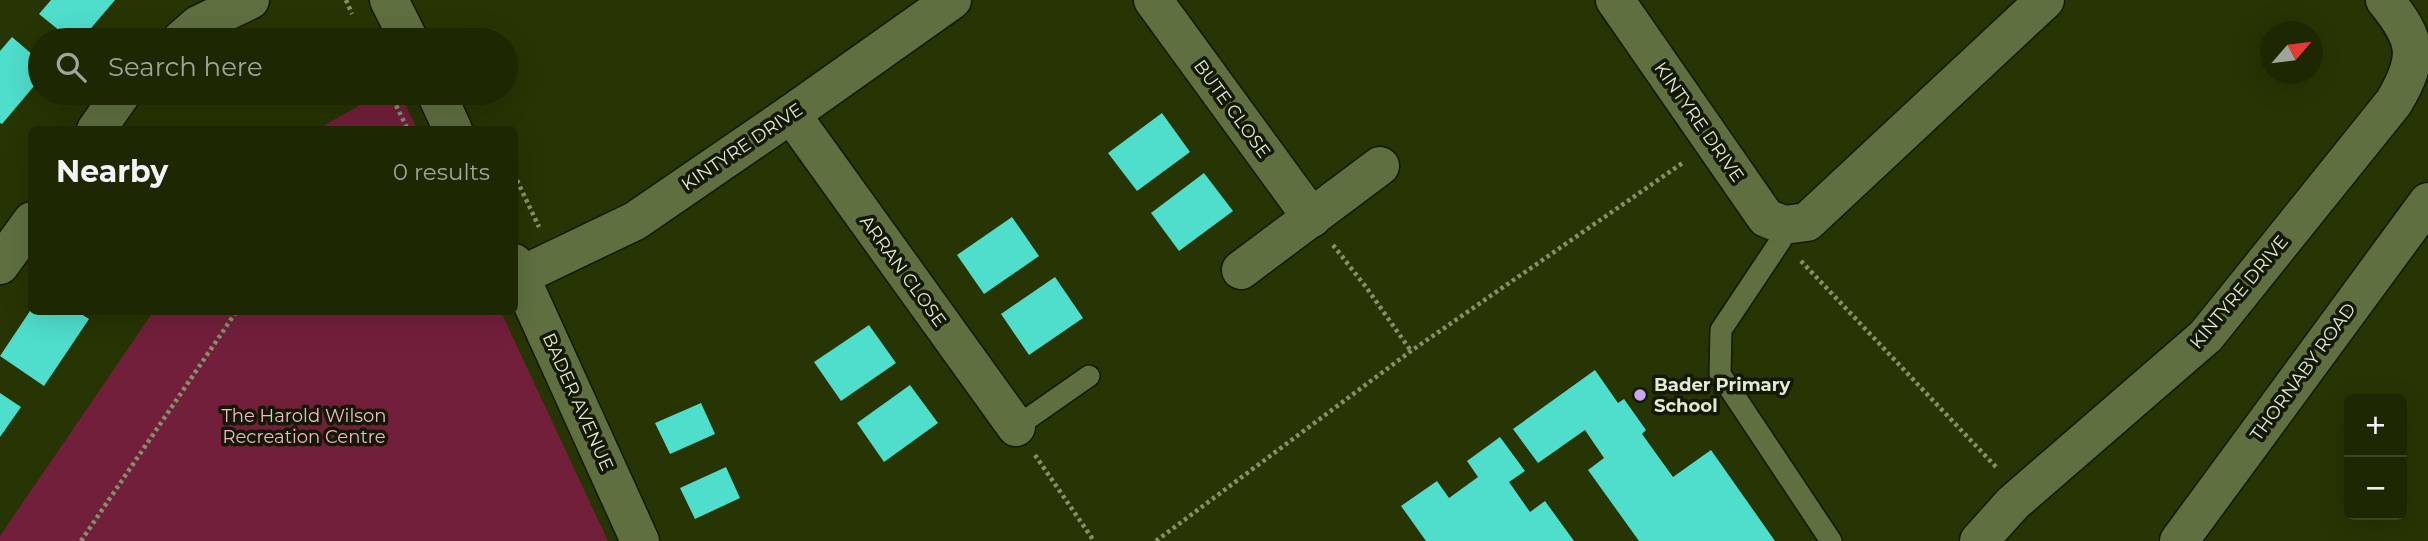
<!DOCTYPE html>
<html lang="en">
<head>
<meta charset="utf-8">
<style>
  :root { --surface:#1d2702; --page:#2a3311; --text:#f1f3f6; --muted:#a0a599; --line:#3b4424 }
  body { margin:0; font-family:Montserrat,sans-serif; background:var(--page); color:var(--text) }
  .controls { position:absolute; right:21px; bottom:21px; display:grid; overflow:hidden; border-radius:10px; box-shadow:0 7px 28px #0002 }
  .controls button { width:63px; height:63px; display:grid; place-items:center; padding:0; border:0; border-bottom:2px solid var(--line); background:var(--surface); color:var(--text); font:35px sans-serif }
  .compass { position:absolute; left:2260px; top:21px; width:63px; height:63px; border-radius:50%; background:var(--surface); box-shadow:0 7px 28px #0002; rotate:62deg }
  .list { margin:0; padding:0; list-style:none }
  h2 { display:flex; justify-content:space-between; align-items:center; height:91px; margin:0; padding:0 28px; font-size:30px }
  h2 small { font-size:23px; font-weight:400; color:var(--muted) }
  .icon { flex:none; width:38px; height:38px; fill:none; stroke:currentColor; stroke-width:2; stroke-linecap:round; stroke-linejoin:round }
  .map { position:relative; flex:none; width:2428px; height:541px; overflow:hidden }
  .search { position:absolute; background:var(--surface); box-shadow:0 7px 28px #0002; left:28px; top:28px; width:490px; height:77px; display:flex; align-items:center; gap:18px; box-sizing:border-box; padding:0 24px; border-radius:38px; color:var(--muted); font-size:26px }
  .panel { position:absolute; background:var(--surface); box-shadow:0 7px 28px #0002; left:28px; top:126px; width:490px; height:189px; border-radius:10px }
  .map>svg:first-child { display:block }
</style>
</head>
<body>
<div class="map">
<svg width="2428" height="541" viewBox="0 0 2428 541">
  <rect width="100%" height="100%" fill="#273403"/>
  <!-- green -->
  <g fill="#721f3b">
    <polygon points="381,93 400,93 417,129 318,129"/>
    <polygon points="153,312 501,312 608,541 0,541 0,536"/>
  </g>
  <!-- building -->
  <g fill="#4fddcc">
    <polygon points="51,0 115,0 81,40 71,40 39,14"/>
    <polygon points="12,37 40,61 40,79 2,124 0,123 0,51"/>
    <polygon points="1162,113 1190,152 1137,191 1108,153"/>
    <polygon points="1204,173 1233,211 1179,251 1151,213"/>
    <polygon points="1012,217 1039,256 984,294 957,255"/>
    <polygon points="1055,277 1083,318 1029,355 1001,314"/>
    <polygon points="32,308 32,312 78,312 89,319 44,386 0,356"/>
    <polygon points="869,325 896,363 841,401 814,362"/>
    <polygon points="1595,370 1618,403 1624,399 1646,430 1642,434 1673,477 1711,450 1775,541 1639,541 1588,470 1604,458 1585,430 1538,463 1513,429"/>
    <polygon points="910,385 938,423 884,462 857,423"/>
    <polygon points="0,393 21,407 0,437"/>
    <polygon points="701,403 715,434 670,454 655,423"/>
    <polygon points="1500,437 1525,471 1509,482 1530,512 1545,501 1574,541 1426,541 1401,506 1437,481 1449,498 1478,477 1467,461"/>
    <polygon points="726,467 740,498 695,519 680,488"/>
  </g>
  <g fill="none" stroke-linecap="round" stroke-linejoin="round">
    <defs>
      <g id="service">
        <polyline points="1784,225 1781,240 1721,330 1720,374 1831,541"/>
        <polyline points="1016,427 1089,376"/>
      </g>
      <g id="minor">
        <polyline points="389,0 409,40"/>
        <polyline points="1153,0 1312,218"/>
        <polyline points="1615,0 1766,218 1784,225 1807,222 2045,0"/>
        <polyline points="181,40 198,25 250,0"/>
        <polyline points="436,93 453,130"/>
        <polyline points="791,114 1016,427"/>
        <polyline points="96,130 122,93"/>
        <polyline points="514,263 640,541"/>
        <polyline points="0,265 32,221"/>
        <polyline points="1241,270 1380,166"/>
        <polyline points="520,276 635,221 791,114 952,0"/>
        <path d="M1979,541L2013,503L2206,336L2394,102C2421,56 2417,40 2385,0"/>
      </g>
      <polyline id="tertiary" points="2179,541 2428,202"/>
    </defs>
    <!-- service casing -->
    <use href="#service" stroke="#111a00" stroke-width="24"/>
    <!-- minor casing -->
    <use href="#minor" stroke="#111a00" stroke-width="41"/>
    <!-- tertiary casing -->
    <use href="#tertiary" stroke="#111a00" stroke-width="41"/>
    <!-- path -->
    <g stroke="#85906a" stroke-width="4.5" stroke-dasharray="3.5 3.5" stroke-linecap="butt">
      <polyline points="346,0 352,14"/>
      <polyline points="446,29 452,40"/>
      <polyline points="390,93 408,130"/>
      <polyline points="514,174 539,227"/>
      <polyline points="1333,245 1366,287 1411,351"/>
      <polyline points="1801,261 1997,468"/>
      <polyline points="1035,455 1094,541"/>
      <polyline points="81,541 236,312"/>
      <polyline points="1156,541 1411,351 1684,162"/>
    </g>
    <!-- service -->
    <use href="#service" stroke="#5f6f40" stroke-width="21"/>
    <!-- minor -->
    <use href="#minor" stroke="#5f6f40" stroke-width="38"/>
    <!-- tertiary -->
    <use href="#tertiary" stroke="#5f6f40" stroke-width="38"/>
  </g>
  <!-- markers -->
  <circle fill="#c6a6f0" stroke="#131906" stroke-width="2.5" cx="1640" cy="395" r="7"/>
  <g text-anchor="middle" stroke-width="7" stroke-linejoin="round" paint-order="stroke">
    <!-- street labels -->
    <g font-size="18" fill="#e1ead0" stroke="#131906">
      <text transform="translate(1232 109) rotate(54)" y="6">BUTE CLOSE</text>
      <text transform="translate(1699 122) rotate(55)" y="6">KINTYRE DRIVE</text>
      <text transform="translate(742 147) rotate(-34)" y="6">KINTYRE DRIVE</text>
      <text transform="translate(903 271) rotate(54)" y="6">ARRAN CLOSE</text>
      <text transform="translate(2239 292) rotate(-50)" y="6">KINTYRE DRIVE</text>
      <text transform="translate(2303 372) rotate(-54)" y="6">THORNABY ROAD</text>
      <text transform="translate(578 402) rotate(66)" y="6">BADER AVENUE</text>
    </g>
    <!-- poi labels -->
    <g font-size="18" font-weight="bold" fill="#e1ead0" stroke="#131906" text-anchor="start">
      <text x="1654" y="391">Bader Primary<tspan x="1654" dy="21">School</tspan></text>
    </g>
    <!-- park labels -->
    <g font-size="18" fill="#f3b6c4" stroke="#131906">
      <text x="304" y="422">The Harold Wilson<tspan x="304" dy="21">Recreation Centre</tspan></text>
    </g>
  </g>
</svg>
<div class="controls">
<button>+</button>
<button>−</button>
</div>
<svg class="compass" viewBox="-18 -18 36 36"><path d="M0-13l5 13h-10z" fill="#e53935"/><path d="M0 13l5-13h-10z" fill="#a0a599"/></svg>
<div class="search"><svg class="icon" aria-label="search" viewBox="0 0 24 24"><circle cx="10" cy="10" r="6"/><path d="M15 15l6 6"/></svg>Search here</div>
<section class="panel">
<h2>Nearby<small>0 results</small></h2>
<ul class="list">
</ul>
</section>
</div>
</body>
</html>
